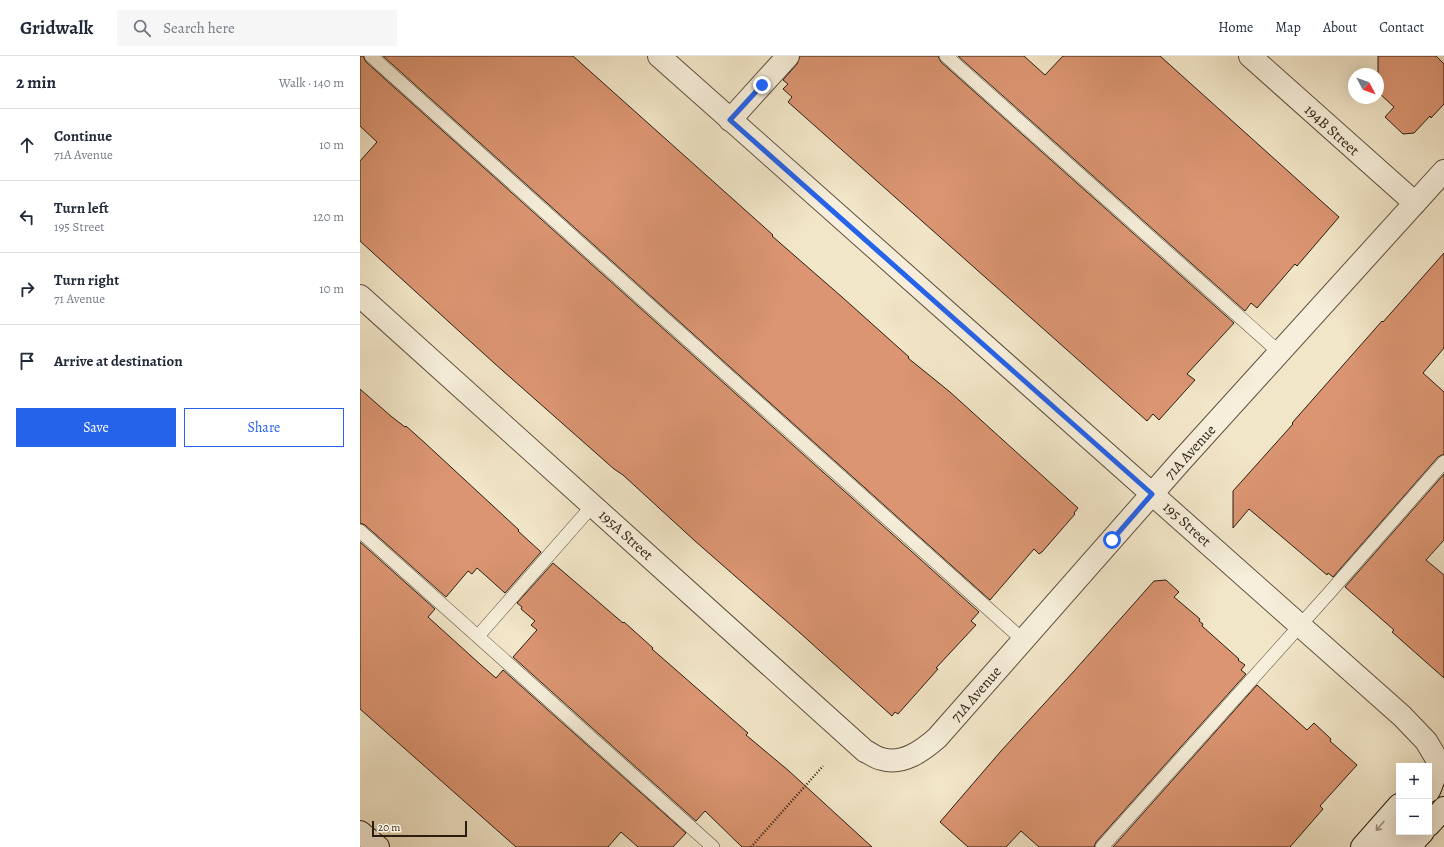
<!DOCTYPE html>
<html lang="en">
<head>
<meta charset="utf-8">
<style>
  :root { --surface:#fff; --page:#f6f6f7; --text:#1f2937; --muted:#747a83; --line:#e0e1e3; --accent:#2563eb }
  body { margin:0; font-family:Alegreya,serif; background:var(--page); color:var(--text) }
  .controls { position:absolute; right:12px; bottom:12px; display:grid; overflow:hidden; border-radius:0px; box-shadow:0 4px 16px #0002 }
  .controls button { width:36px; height:36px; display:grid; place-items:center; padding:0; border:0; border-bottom:1px solid var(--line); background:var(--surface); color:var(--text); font:20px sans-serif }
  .compass { position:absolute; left:988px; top:12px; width:36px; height:36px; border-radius:50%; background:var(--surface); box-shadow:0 4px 16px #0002; rotate:131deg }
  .scale { position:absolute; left:12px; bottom:10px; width:95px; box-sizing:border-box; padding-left:4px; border:2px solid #2b1d10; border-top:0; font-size:11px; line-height:14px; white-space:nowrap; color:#2b1d10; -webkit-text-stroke:3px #f7efdb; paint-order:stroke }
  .stop { position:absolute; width:12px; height:12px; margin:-9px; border:3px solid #2563eb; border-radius:50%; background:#fff }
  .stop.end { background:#2563eb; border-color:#fff; box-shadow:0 1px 4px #0008 }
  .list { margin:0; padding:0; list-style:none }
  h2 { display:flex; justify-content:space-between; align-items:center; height:52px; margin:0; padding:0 16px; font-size:17px }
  h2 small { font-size:13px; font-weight:400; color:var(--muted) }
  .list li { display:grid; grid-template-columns:26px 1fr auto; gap:12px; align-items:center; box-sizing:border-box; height:72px; padding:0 16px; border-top:1px solid var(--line) }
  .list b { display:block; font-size:15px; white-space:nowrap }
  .list p { margin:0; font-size:13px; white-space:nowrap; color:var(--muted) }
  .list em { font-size:13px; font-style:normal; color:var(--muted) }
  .actions { display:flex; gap:8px; padding:12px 16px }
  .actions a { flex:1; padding:9px 0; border:1px solid var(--accent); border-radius:0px; text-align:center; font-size:14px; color:var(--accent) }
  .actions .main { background:var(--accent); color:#fff }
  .icon { flex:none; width:22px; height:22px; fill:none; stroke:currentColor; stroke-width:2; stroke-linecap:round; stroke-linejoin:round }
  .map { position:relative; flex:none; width:1084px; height:791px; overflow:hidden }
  header { display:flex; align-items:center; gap:24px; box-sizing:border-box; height:56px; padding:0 20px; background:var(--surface); border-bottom:1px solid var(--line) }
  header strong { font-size:19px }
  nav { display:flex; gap:22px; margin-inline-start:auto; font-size:14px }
  .search { width:280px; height:36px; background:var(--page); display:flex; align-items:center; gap:10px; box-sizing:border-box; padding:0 14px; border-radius:0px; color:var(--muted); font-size:15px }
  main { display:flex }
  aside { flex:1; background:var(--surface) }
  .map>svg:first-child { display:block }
</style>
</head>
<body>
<header>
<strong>Gridwalk</strong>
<div class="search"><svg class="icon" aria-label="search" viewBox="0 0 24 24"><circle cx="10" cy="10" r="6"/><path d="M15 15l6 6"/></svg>Search here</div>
<nav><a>Home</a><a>Map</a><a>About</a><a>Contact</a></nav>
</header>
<main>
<aside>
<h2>2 min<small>Walk · 140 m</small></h2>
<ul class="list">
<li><svg class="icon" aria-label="ahead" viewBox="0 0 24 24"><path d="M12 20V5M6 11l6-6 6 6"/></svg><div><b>Continue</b><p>71A Avenue</p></div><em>10 m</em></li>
<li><svg class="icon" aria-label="left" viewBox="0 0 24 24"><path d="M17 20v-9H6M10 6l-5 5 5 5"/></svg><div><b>Turn left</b><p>195 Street</p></div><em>120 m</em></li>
<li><svg class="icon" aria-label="right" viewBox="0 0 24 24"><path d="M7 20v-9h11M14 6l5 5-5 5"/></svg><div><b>Turn right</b><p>71 Avenue</p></div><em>10 m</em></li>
<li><svg class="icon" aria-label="arrive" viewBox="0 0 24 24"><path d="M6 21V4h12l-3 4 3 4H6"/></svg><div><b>Arrive at destination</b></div></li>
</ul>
<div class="actions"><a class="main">Save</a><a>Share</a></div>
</aside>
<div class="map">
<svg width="1084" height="791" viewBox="0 0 1084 791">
  <rect width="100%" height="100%" fill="#f2e6c8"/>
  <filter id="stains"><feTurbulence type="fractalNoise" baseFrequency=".005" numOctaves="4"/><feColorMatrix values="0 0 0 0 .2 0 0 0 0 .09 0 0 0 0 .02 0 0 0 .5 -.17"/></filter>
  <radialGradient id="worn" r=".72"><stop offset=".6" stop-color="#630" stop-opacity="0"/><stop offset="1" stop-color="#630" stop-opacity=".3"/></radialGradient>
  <!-- building -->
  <g fill="#db9572" stroke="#2b1d10">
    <polygon points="0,0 3,0 6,6 619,556 611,565 616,569 576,612 578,613 538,658 535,656 532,660 439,576 335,485 263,419 254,413 134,307 0,185 0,105 17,86 0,70"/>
    <polygon points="23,0 213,0 413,179 412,180 482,241 549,301 548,302 590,336 718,452 714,457 715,458 682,496 679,498 674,493 630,544"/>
    <polygon points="440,0 578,0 581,6 874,267 827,318 835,324 799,364 793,358 787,365 428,46 432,41 423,33 428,28 423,24 437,8"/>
    <polygon points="598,0 664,0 685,19 703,0 800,0 979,161 937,210 935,208 897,252 891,247 885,255"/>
    <polygon points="1018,0 1076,0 1084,8 1084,48 1071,62 1070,60 1054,77 1043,78 1025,61 1034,51 1018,36"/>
    <polygon points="1084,197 1084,292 1063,317 1084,336 1084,398 1078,401 973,521 968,517 967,519 889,453 873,472 873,435 933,368 932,367 1022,265 1023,266"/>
    <polygon points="0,333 32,361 45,371 46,370 65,387 159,474 158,475 181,496 145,537 117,512 112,518 108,515 86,541 5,469 0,467"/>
    <polygon points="1084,418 1084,484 1066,504 1084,519 1084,622 1032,576 1034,574 985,531"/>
    <polygon points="0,486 75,553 68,561 121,609 136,622 143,614 326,777 313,791 278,791 261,776 248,791 156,791 0,653"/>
    <polygon points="193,507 263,567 264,566 293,592 292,593 388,677 386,679 429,715 512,791 382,791 345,755 336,765 153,601 177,574 171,569 175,565 161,553 162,551 157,547"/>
    <polygon points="806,524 819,536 814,541 840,563 839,565 843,568 842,570 879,603 878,604 885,609 881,614 886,618 736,786 734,791 679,791 661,775 646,791 608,791 580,766 641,695 715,614 794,525"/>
    <polygon points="897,629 947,674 954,667 971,683 970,685 997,709 960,750 963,753 930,791 753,791"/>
  </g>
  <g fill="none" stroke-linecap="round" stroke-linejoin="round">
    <defs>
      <g id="service">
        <polyline points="11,0 663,584"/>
        <polyline points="586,0 919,296"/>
        <polyline points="0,475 353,791"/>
        <polyline points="118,580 233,449"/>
        <polyline points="742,791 970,536 1084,406"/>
      </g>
      <g id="minor">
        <polyline points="299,0 1042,660 1066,685 1078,705"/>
        <polyline points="890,0 1055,147"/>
        <polyline points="370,64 428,0"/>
        <path d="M0,240L505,695C510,697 516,702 522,703C543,709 562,695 577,682L821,405L1084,115"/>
      </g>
      <g id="secondary">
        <polyline points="1069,735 1077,715 1078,705"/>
        <polyline points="1069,769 1084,752"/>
        <polyline points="0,776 18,791"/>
        <polyline points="1002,791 1039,749"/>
        <polyline points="1025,791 1039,776"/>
        <polyline points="1049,791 1063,776"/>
      </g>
    </defs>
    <!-- service casing -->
    <use href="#service" stroke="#5d4f3e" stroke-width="14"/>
    <!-- minor casing -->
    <use href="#minor" stroke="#5d4f3e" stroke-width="24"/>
    <!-- secondary casing -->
    <use href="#secondary" stroke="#2b1d10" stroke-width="24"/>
    <!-- path -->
    <polyline stroke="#2b1d10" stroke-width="2.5" stroke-dasharray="1 2" stroke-linecap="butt" points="391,791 463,710"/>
    <!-- service -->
    <use href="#service" stroke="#f7efdb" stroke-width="13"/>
    <!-- minor -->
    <use href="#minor" stroke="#f7efdb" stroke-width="22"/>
    <!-- secondary -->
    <use href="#secondary" stroke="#f7efdb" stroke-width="22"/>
  </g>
  <!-- one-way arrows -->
  <defs><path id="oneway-shaft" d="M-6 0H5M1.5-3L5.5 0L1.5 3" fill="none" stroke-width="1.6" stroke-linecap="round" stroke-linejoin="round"/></defs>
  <use stroke="#9b9080" href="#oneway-shaft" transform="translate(1020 770) rotate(131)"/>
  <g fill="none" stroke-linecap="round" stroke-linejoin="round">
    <!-- route -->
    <polyline stroke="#2563eb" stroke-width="5" points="402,29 370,64 792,438 752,484"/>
  </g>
  <g text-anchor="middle" stroke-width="3" stroke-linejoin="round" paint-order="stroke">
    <!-- street labels -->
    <g font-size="15" fill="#2b1d10" stroke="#f7efdb">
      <text transform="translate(972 74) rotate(42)" y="5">194B Street</text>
      <text transform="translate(830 396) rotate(-48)" y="5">71A Avenue</text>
      <text transform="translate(827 468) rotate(42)" y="5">195 Street</text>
      <text transform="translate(266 479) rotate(42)" y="5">195A Street</text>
      <text transform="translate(616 638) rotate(-49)" y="5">71A Avenue</text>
    </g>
  </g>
  <rect width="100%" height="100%" filter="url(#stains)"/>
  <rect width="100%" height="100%" fill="url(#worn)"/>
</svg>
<div class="controls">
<button>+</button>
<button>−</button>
</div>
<svg class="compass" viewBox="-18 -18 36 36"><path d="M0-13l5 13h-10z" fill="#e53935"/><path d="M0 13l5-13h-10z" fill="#747a83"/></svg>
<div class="scale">20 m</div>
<div class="stop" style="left:752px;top:484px"></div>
<div class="stop end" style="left:402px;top:29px"></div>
</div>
</main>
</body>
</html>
